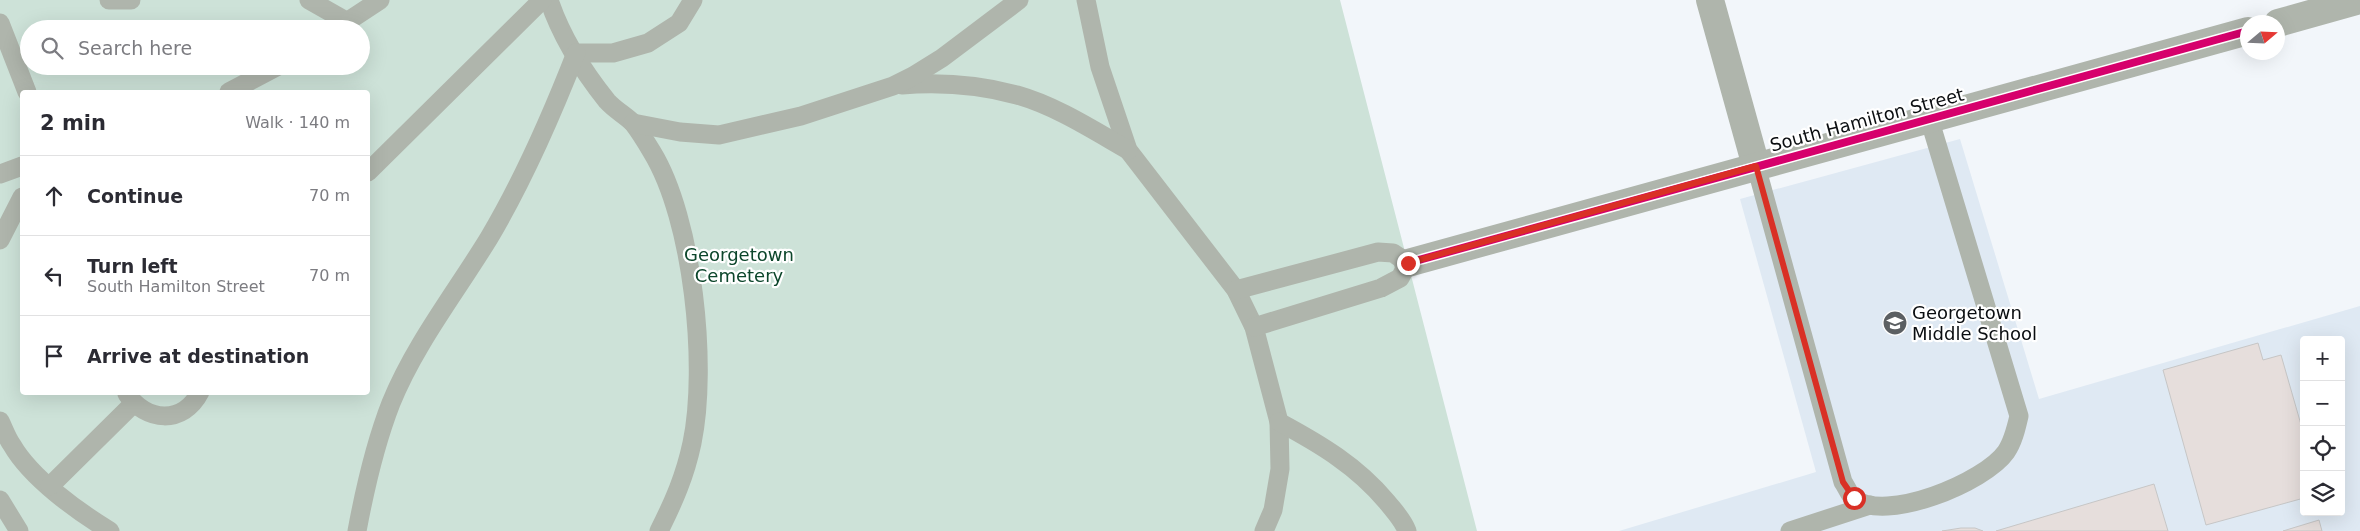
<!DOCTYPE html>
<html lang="en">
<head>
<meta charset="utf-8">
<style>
  :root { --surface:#fff; --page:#f7f7f7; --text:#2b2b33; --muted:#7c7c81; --line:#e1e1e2 }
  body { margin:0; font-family:"DejaVu Sans",sans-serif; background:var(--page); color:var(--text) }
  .controls { position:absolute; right:15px; bottom:15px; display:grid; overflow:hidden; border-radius:5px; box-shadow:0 5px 20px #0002 }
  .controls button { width:45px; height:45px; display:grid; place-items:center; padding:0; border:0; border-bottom:1px solid var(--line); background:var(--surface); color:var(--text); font:25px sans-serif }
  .compass { position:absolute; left:2240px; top:15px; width:45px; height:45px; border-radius:50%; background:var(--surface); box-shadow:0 5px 20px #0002; rotate:71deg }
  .stop { position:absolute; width:15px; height:15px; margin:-11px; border:4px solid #d93025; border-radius:50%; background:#fff }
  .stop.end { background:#d93025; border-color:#fff; box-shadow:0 1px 5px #0008 }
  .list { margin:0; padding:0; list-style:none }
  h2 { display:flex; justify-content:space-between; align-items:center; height:65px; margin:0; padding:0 20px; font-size:21px }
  h2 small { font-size:16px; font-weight:400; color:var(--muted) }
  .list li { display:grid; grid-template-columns:32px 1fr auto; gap:15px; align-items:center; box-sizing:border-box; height:80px; padding:0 20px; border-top:1px solid var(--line) }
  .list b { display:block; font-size:19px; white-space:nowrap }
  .list p { margin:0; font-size:16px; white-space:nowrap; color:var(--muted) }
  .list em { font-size:16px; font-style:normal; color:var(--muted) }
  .icon { flex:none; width:28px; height:28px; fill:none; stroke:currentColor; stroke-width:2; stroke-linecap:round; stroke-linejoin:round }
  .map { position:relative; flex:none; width:2360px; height:531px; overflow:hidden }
  .search { position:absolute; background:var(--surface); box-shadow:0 5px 20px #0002; left:20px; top:20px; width:350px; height:55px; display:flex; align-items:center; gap:12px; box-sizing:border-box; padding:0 18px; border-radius:28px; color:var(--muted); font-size:19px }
  .panel { position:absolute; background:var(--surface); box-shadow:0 5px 20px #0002; left:20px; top:90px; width:350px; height:305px; border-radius:5px }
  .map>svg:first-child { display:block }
</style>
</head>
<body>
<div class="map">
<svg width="2360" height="531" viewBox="0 0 2360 531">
  <rect width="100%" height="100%" fill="#f2f6fa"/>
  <!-- built -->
  <path fill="#dfe9f3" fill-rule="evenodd" d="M1960,139L2039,399L2360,306V531H1619L1816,472L1740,199ZM2304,340H2341V512H2304Z"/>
  <!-- green -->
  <path fill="#cde2d8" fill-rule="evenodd" d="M0,0H1340L1477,531H0ZM29,29H361V66H29ZM22,92H368V392H22Z"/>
  <!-- building -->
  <g fill="#e6dedc" stroke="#c6c6c6">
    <polygon points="2258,343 2263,360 2281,355 2304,435 2304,498 2206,525 2163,370"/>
    <polygon points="2154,484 2168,531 1996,531"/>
    <polygon points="2319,520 2322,531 2283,531"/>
    <polygon points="1961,528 1975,528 1983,531 1942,531"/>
  </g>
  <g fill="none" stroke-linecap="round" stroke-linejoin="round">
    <!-- service -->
    <g stroke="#afb5ac" stroke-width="19">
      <polyline points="109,0 131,0"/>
      <polyline points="309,0 346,21"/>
      <path d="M549,0C561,36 583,71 607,101C615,110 625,115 633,123C640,132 646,142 652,152C693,219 708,366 692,443C685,476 674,501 659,531"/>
      <polyline points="1086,0 1100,67 1128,150 1236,290 1254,327 1279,422 1280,469 1273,510 1264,531"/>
      <polyline points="0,23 27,92"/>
      <polyline points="336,29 380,0"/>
      <polyline points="576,53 613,53 648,43 679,23 693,0"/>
      <path d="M902,85C940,82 980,85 1017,95C1056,106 1093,130 1128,150"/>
      <polyline points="229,92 278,66"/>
      <polyline points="633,123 680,132 719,135 801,116 893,86 913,76 942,58 1019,0"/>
      <path d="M1756,166L1843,482C1846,486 1849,494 1853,498C1885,524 1985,482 2006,452C2013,442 2016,429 2019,416L1929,118"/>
      <polyline points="368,172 542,0"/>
      <polyline points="0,174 22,166"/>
      <polyline points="0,240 22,197"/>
      <polyline points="1236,290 1378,252 1393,253 1408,263 1400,278 1381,288 1254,327"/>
      <path d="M127,394C146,422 183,425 200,392"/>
      <path d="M0,421C4,429 7,438 12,445C31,478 77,511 110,531"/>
      <path d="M1279,422C1320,444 1357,466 1387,502C1395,512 1403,520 1407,531"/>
      <polyline points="50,486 134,403"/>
      <polyline points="0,500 19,531"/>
      <path d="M357,531C365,488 375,444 391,403C415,344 456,292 489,238C524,179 551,117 576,53"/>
      <polyline points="1790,531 1870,505"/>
    </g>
    <!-- minor -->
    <g stroke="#afb5ac" stroke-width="28">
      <polyline points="1710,0 1756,166"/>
      <polyline points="2278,23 2360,0"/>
      <polyline points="1408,263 2248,31"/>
    </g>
    <defs>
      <polyline id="cycleway" points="1408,263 2248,31"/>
    </defs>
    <!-- cycleway casing -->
    <use href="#cycleway" stroke="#fff" stroke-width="11"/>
    <!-- cycleway -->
    <use href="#cycleway" stroke="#d6006c" stroke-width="8"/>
  </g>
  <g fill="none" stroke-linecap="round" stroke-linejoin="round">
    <!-- route -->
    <polyline stroke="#d93025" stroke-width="6" points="1408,263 1756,166 1843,482 1854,498"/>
  </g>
  <!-- icons -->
  <defs>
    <symbol id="school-disc" viewBox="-11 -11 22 22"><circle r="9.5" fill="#5b5f62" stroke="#fff"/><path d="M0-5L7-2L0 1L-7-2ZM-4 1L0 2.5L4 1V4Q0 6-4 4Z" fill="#fff"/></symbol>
  </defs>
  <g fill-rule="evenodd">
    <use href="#school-disc" x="1881" y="309" width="28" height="28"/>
  </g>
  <g text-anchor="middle" stroke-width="4.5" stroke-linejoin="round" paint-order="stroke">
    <!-- street labels -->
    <g font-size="18" fill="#0a0d10" stroke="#fff">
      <text transform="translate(1867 120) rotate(-15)" y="6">South Hamilton Street</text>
    </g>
    <!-- park labels -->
    <g font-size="18" fill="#0c462b" stroke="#fff">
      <text x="739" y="261">Georgetown<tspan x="739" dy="21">Cemetery</tspan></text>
    </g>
    <!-- poi labels -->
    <g font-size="18" fill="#0a0d10" stroke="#fff" text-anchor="start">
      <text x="1912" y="319">Georgetown<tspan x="1912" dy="21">Middle School</tspan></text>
    </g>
  </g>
</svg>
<div class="controls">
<button>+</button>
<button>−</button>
<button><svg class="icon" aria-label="locate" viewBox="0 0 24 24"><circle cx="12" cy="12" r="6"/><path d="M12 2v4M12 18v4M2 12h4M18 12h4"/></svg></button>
<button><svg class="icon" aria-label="layers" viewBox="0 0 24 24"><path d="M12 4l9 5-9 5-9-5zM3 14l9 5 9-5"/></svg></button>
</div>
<svg class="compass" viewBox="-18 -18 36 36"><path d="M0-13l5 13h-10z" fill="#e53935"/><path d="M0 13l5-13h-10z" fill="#7c7c81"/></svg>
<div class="stop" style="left:1854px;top:498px"></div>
<div class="stop end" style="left:1408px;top:263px"></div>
<div class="search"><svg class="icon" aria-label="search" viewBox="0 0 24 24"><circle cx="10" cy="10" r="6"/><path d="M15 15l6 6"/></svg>Search here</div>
<section class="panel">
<h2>2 min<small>Walk · 140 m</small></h2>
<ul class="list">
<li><svg class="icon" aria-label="ahead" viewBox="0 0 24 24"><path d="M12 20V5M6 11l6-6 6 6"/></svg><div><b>Continue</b></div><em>70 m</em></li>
<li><svg class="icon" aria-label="left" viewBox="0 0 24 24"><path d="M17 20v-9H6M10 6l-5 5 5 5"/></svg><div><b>Turn left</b><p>South Hamilton Street</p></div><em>70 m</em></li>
<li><svg class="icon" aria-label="arrive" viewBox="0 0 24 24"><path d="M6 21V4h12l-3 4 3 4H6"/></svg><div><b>Arrive at destination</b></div></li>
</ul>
</section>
</div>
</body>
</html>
